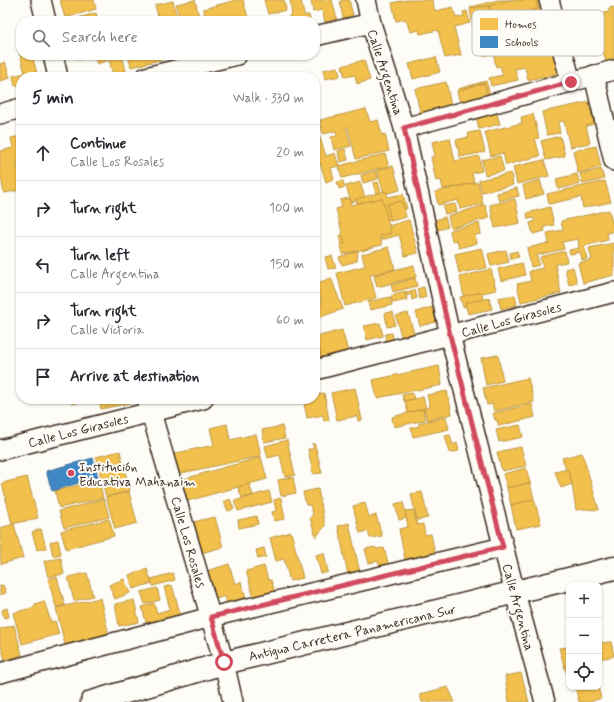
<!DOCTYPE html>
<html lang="en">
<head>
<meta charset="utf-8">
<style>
  :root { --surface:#fff; --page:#f7f7f7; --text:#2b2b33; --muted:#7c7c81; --line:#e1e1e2 }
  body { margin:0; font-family:Mynerve,sans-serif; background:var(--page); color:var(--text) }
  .controls { position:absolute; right:12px; bottom:12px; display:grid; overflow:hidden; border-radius:8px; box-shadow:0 1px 3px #0004 }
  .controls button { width:36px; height:36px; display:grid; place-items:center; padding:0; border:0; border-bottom:1px solid var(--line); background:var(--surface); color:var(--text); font:20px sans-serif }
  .stop { position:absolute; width:12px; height:12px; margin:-9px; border:3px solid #d1495b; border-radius:50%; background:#fff }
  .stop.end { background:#d1495b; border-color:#fff; box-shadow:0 1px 4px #0008 }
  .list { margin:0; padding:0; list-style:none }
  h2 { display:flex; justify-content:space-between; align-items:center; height:52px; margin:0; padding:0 16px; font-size:17px }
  h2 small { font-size:13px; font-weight:400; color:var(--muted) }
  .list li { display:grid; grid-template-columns:26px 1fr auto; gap:12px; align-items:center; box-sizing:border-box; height:56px; padding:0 16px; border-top:1px solid var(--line) }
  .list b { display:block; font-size:15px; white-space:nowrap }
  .list p { margin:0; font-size:13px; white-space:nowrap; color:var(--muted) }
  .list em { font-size:13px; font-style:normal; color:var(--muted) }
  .icon { flex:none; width:22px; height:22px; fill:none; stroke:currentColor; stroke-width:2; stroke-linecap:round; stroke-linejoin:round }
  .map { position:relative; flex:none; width:614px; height:702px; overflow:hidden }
  .search { position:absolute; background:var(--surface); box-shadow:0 1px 3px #0004; left:16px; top:16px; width:304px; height:44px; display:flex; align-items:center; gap:10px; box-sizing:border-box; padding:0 14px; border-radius:16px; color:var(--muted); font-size:15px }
  .panel { position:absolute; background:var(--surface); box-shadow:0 1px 3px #0004; left:16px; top:72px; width:304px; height:332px; border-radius:16px }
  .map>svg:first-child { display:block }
</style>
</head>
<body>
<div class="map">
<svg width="614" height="702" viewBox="0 0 614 702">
  <rect width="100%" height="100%" fill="#fdfcf7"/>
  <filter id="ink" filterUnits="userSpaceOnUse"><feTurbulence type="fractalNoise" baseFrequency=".025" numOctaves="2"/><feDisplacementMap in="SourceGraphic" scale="8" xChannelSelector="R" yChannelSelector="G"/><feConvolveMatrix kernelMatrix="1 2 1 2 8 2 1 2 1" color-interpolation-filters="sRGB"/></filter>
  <g filter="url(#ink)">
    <!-- homes -->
    <g fill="#f2c14e" stroke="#bb9440">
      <polygon points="60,0 94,0 96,9 65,18"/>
      <polygon points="195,0 200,21 180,21 176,4"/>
      <polygon points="236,0 243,0 249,21 207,21 203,9"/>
      <polygon points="264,0 284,0 286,10 268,14"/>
      <polygon points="290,0 301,0 304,15 309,15 310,21 290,21 289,16 292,15"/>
      <polygon points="311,0 332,0 337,19 325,22 322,10 313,12"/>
      <polygon points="345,0 349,0 353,15 343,18 340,1"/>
      <polygon points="406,0 432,0 435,11 453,7 456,18 464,16 463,12 467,11 470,23 454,27 461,55 445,58 438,30 420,34 419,30 410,32 406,19 396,21 392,3"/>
      <polygon points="498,0 542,0 544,6 506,16 514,48 484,56 471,7"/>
      <polygon points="509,0 536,0 538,10 495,21 489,6"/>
      <polygon points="173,1 178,21 159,21 155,5"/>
      <polygon points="489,6 492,24 473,27 470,8"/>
      <polygon points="614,7 614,68 608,70 594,15 609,12 609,8"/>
      <polygon points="543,8 548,26 528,31 524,12"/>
      <polygon points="546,11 560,73 528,80 525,67 515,69 518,80 491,86 489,78 503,75 500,66 496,67 494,56 520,50 516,33 525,31 522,16"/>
      <polygon points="96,13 98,21 67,21"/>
      <polygon points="21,46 21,55 32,55 38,77 21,77 21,85 15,86 13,76 25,73 18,47"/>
      <polygon points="77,55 122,55 126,71 113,74 109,60 97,64 94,56 78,60"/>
      <polygon points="128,55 163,55 164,59 131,67"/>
      <polygon points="436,57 440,72 413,79 409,64"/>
      <polygon points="364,60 370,80 357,84 355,75 345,77 342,66"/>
      <polygon points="5,62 10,78 0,81 0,64"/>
      <polygon points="338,67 340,76 325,79 323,70"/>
      <polygon points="486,81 491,98 462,105 458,89"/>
      <polygon points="446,82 452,110 421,117 415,89"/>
      <polygon points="484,83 489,100 461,107 457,91"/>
      <polygon points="589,102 594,124 586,126 590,143 570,147 564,121 558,122 560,133 547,135 542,112"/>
      <polygon points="366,109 370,122 378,120 382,135 385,134 389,151 356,159 348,127 346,127 351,146 334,150 331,137 337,136 336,131 323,134 320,120"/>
      <polygon points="496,111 500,124 479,129 476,116"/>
      <polygon points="533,114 539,138 535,139 540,156 506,165 503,153 491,156 485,132 522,123 521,117"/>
      <polygon points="480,131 485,152 460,157 456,140 469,137 468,133"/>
      <polygon points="319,135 326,156 335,153 339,166 331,168 334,179 326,182 320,163 315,164 315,136"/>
      <polygon points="21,136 21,162 17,163 21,179 21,190 4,193 0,173 0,151 13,148 11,138"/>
      <polygon points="560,136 565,156 546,160 541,141"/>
      <polygon points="450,138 455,161 479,156 482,171 472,173 474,183 443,189 441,180 436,181 431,157 435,156 432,142"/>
      <polygon points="596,146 601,167 578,173 573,151"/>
      <polygon points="345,149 348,160 340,162 338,151"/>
      <polygon points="385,154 389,166 342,178 339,166"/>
      <polygon points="500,156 504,171 485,175 482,160"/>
      <polygon points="544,160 549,176 517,184 513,167"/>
      <polygon points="393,166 400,190 384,194 377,170"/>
      <polygon points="601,169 604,179 583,184 580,174"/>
      <polygon points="376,171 378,179 363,183 361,175"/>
      <polygon points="511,173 513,185 482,192 479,180"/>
      <polygon points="577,174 580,184 558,189 556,179"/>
      <polygon points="540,180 544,194 526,199 523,185"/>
      <polygon points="343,181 345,187 339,189 337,182"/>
      <polygon points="605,181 611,202 583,208 581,197 549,204 547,194"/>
      <polygon points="360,182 365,198 351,202 346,186"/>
      <polygon points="378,182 381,193 376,194 373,183"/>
      <polygon points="478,182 483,204 460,209 458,200 438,205 435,192"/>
      <polygon points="517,188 519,196 499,201 497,193"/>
      <polygon points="386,191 388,197 403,194 407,209 393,213 394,218 386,220 388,226 409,220 418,253 405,256 399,235 370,243 371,248 362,251 361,243 342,248 339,236 347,234 345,225 362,221 356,199"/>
      <polygon points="349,198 351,205 382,198 391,233 380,236 382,245 343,254 341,245 345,244 336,209 342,207 340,200"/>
      <polygon points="515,199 520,223 495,228 490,205"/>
      <polygon points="402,201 406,217 391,221 387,204"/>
      <polygon points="455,204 457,212 445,214 443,206"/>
      <polygon points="485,205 489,218 451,228 448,216"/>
      <polygon points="550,207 554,225 544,227 545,231 533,234 530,223 535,221 534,218 528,219 527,213"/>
      <polygon points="609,210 614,231 607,233 608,240 584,246 587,259 582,260 580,252 570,254 569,250 579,248 578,239 562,242 564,249 537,255 539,265 531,267 527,248 549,243 547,233 563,230 561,221"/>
      <polygon points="445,217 448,227 438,230 435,220"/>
      <polygon points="479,223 481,234 475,235 477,243 459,248 457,240 452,241 450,230"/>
      <polygon points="614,243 614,275 583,283 578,263 592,260 589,248"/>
      <polygon points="389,247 395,269 370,275 376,298 345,306 337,273 365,266 362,254"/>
      <polygon points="482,248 487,268 459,273 455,254"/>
      <polygon points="506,250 509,262 491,266 488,254"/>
      <polygon points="358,251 357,261 342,265 339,257"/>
      <polygon points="517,251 519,257 511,259 510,253"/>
      <polygon points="565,251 567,262 555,264 561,293 521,302 517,284 531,281 529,271 543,268 540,257"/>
      <polygon points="332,256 336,268 328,269 325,257"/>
      <polygon points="522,263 525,275 501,281 498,269"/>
      <polygon points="414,265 416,277 377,287 374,275"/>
      <polygon points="573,267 577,283 569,285 565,269"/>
      <polygon points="491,269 496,290 464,297 460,277"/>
      <polygon points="331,278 343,309 315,319 315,309 322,304 315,284"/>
      <polygon points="415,278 417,286 393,292 391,285"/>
      <polygon points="424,287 426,297 420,299 417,289"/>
      <polygon points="415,290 417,298 412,300 411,294 407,296 406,293"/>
      <polygon points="405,292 407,300 393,303 391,296"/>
      <polygon points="481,292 484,302 463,307 460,297"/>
      <polygon points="515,295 517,305 501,309 498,298"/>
      <polygon points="390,297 392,305 370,310 368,302"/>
      <polygon points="489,298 492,309 468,314 465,303"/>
      <polygon points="432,307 436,322 420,326 416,312"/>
      <polygon points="393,312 395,325 387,327 385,313"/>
      <polygon points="408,313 415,337 402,340 396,316"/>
      <polygon points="380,323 383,336 367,340 364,326"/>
      <polygon points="315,330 322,359 315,360"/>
      <polygon points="342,330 348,352 322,359 316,337"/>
      <polygon points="392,333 394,343 386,344 385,334"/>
      <polygon points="498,355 503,381 486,385 481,358"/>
      <polygon points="439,366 442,385 377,398 373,380"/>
      <polygon points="528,378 534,402 494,411 492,404 487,405 483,388"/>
      <polygon points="355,388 362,420 358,421 357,416 337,420 331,393"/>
      <polygon points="447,391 452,414 427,420 424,409 430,407 427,395"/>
      <polygon points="324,393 329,420 324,421 323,415 307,418 303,399 315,399 315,395"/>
      <polygon points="412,393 414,399 404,401 402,395"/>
      <polygon points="423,397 426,408 408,413 405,401"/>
      <polygon points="71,399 92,399 72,404"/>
      <polygon points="99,399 130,399 130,403 101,409"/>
      <polygon points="532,404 535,417 499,426 497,420 495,420 493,413"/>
      <polygon points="423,409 425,420 394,427 392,417"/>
      <polygon points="446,417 449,429 413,437 411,428 419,426 419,423"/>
      <polygon points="227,424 230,440 256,434 261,456 177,474 172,454 214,445 210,428"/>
      <polygon points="520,425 523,437 499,442 496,430"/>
      <polygon points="282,426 285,438 264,442 262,430"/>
      <polygon points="450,435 453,445 457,443 459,451 450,453 445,436"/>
      <polygon points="287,440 295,475 285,477 280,455 268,458 265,446"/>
      <polygon points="312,443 315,445 322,473 313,474 308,449 314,449"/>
      <polygon points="521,447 526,466 502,471 497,452"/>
      <polygon points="120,451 130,491 106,497 96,457"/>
      <polygon points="582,453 599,510 586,509 576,510 572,484 562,458"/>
      <polygon points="261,457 267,479 180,503 173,482"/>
      <polygon points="526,468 530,483 507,488 503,474"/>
      <polygon points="568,469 572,484 561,488 555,472"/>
      <polygon points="27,477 38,518 12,524 2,483"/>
      <polygon points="293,477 296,493 281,496 278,480"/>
      <polygon points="99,480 103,498 59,508 55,491"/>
      <polygon points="530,483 534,499 511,505 507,488"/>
      <polygon points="249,484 253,495 242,498 238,487"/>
      <polygon points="318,489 325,526 316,537 310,518 313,514 310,505 306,505 303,492"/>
      <polygon points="269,491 272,502 238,511 234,501"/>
      <polygon points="129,492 137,523 115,529 106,497"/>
      <polygon points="422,492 428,518 417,520 411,494"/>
      <polygon points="281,498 285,519 274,521 272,512 276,511 274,500"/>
      <polygon points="104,499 109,517 64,528 59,511"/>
      <polygon points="230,499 234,509 228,511 224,502"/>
      <polygon points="534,499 541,524 516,529 511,505"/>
      <polygon points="403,502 407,518 399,520 395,504"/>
      <polygon points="365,503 369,517 376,515 382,536 370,538 368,531 360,533 353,506"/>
      <polygon points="414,510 417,525 423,524 425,535 431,534 435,554 405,559 399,529 408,527 405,511"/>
      <polygon points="257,516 258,524 239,528 238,520"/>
      <polygon points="215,517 223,547 201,553 193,522"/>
      <polygon points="109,519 114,536 66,549 61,531"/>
      <polygon points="349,523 360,573 348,575 338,526"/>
      <polygon points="14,524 23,558 1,564 0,528"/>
      <polygon points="41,529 46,548 37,550 32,532"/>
      <polygon points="291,532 303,578 290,581 284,559 276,561 270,538"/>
      <polygon points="58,540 61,554 53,556 50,542"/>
      <polygon points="375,547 376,549 384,548 389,566 380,568 378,561 369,563 365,549"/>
      <polygon points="264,548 266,557 258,559 256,550"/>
      <polygon points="324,553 328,572 321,574 316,555"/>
      <polygon points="61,558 64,574 48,577 44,561"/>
      <polygon points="229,564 235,584 241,582 247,600 228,607 225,596 216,599 207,571"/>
      <polygon points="264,566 268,580 271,580 275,592 254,598 246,571"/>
      <polygon points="147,569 152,583 133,589 129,575"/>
      <polygon points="87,573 93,596 74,601 68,577"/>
      <polygon points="173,573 175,580 153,586 151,579"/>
      <polygon points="57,577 65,605 56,607 48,579"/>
      <polygon points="124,579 130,593 115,599 109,585"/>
      <polygon points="3,585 6,593 0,595 0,586"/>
      <polygon points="172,585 181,617 147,626 142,607 154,603 157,613 170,609 164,587"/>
      <polygon points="157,588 160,600 145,604 141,592"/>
      <polygon points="100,598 110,639 66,649 56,608"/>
      <polygon points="134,600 139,622 119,626 115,604"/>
      <polygon points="44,601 51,622 55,621 59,634 22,644 13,613 35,607 35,604"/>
      <polygon points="7,608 9,617 4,618 2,610"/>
      <polygon points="14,625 22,655 5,660 0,642 0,629"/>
      <polygon points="611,642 614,656 599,659 599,643"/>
      <polygon points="569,647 569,671 566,672 559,648"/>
      <polygon points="521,673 529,702 509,702 505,676"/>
      <polygon points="448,687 455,702 422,702 420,694"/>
      <polygon points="575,687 598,687 601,698 590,702 579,702"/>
    </g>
    <!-- schools -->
    <polygon fill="#3f88c5" stroke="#3e6c93" points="93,458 98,477 52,491 46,471"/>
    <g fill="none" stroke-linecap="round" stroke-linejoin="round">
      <defs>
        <g id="street">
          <polyline points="41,0 46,21"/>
          <polyline points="366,0 371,23 404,128 450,335 515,593 545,702"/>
          <polyline points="549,0 571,82"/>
          <polyline points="315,36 371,23"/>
          <polyline points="53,55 58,77"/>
          <polyline points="594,75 614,161"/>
          <polyline points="146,77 237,55"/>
          <polyline points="0,114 21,108"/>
          <polyline points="404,128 614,70"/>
          <polyline points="315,370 614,292"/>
          <polyline points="147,399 224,663 233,702"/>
          <polyline points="0,450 203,399"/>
          <polyline points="0,673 211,617 503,547"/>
        </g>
        <polyline id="highway" points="92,702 224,663 614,568"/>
      </defs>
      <!-- street casing -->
      <use href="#street" stroke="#3b2a1e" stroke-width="22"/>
      <!-- highway casing -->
      <use href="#highway" stroke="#3b2a1e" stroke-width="25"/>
      <!-- street -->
      <use href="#street" stroke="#fdfcf7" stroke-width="19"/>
      <!-- highway -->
      <use href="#highway" stroke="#fdfcf7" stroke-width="22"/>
    </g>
  </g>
  <g fill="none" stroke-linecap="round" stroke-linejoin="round" filter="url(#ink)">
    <!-- route -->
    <polyline stroke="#d1495b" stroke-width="5" points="224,662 211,617 503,547 450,335 404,128 571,82"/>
  </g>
  <!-- markers -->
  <circle fill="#d1495b" stroke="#fdfcf7" stroke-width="1.5" cx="71" cy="473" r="4"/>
  <g text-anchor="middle" stroke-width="4" stroke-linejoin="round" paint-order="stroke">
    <!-- street labels -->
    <g font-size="13" fill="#3b2a1e" stroke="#fdfcf7">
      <text transform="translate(386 72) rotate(72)" y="5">Calle Argentina</text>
      <text transform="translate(511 319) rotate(-15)" y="5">Calle Los Girasoles</text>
      <text transform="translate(78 430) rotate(-14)" y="5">Calle Los Girasoles</text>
      <text transform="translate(189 542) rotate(74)" y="5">Calle Los Rosales</text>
      <text transform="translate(519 607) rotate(75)" y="5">Calle Argentina</text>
      <text transform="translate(352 632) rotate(-13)" y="5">Antigua Carretera Panamericana Sur</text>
    </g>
    <!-- poi labels -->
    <g font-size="13" fill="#3b2a1e" stroke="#fdfcf7" text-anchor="start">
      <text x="79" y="471">Institución<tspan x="79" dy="15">Educativa Mahanaim</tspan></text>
    </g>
  </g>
  <!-- legend -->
  <rect x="472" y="10" width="132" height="46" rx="6" fill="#fdfcf7" stroke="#c3bdb6" stroke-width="1"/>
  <rect x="480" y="18" width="18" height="12" fill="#f2c14e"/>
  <rect x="480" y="36" width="18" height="12" fill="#3f88c5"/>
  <g font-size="11" fill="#3b2a1e">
    <text x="505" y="28">Homes</text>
    <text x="505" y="46">Schools</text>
  </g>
</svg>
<div class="controls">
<button>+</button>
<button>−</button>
<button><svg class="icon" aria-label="locate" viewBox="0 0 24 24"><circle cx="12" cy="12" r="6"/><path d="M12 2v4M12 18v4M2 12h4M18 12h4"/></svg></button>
</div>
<div class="stop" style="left:224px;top:662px"></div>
<div class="stop end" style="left:571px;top:82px"></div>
<div class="search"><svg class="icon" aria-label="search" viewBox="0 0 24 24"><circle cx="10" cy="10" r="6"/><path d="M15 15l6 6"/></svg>Search here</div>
<section class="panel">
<h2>5 min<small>Walk · 330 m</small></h2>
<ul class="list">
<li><svg class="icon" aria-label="ahead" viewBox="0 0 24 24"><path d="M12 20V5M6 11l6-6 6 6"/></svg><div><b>Continue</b><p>Calle Los Rosales</p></div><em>20 m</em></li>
<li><svg class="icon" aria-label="right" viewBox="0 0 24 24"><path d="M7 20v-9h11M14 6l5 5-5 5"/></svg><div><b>Turn right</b></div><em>100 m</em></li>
<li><svg class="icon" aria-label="left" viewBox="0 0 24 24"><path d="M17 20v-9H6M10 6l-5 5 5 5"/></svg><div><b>Turn left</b><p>Calle Argentina</p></div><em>150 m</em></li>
<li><svg class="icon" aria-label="right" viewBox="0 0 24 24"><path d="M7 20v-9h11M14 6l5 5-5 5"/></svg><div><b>Turn right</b><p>Calle Victoria</p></div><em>60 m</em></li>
<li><svg class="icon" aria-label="arrive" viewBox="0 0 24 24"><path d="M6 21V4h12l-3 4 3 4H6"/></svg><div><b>Arrive at destination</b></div></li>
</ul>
</section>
</div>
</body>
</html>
